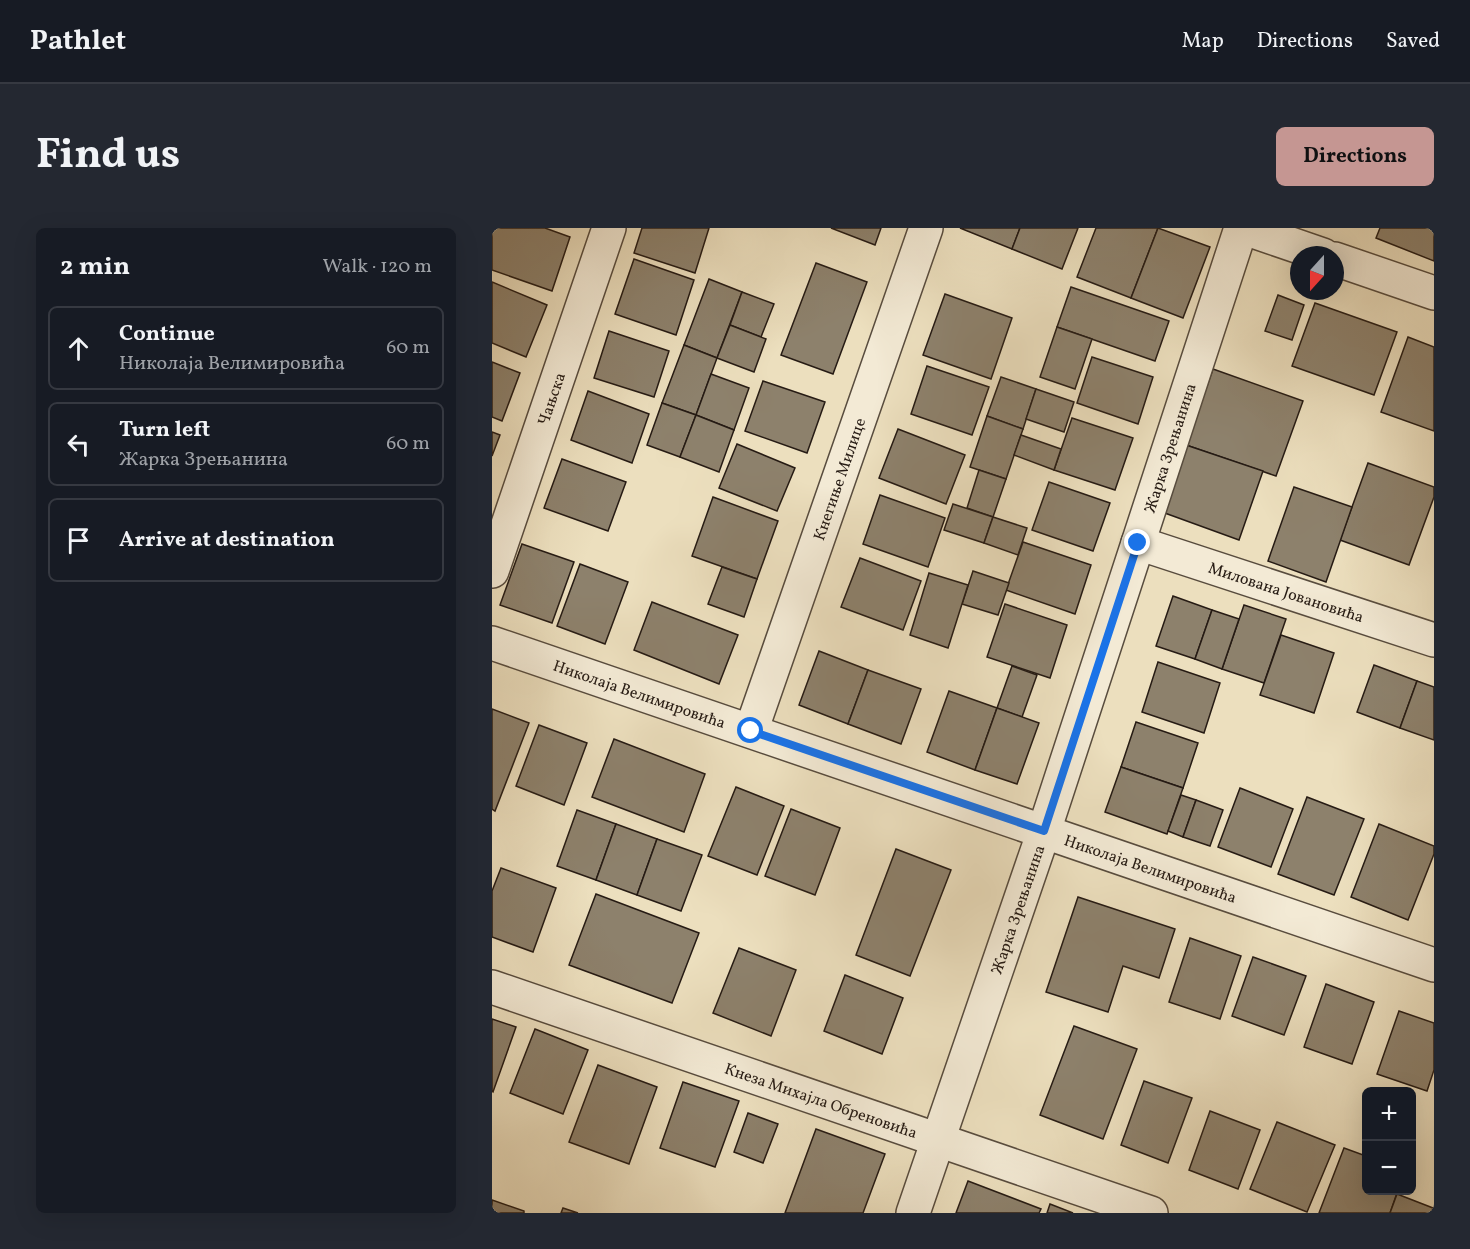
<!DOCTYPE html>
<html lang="en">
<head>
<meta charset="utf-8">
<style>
  :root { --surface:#171b24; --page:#242831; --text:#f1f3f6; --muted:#9ea1a6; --line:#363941; --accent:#c59692 }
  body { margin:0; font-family:Vollkorn,serif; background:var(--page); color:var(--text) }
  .controls { position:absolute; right:18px; bottom:18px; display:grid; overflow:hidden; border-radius:9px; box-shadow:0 6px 24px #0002 }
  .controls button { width:54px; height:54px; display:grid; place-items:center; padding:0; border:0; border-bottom:2px solid var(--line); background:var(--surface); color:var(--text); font:30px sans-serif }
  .compass { position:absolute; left:798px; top:18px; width:54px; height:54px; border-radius:50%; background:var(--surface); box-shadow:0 6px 24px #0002; rotate:201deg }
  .stop { position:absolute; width:18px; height:18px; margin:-14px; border:4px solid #1a73e8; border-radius:50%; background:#fff }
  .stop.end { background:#1a73e8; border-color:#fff; box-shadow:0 2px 6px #0008 }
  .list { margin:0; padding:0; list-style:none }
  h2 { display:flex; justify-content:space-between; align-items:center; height:78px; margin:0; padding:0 24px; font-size:26px }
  h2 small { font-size:20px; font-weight:400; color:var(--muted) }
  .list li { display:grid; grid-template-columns:39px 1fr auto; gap:18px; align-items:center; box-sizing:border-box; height:84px; margin:0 12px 12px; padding:0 12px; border:2px solid var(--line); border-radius:9px }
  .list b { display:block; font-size:22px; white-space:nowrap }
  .list p { margin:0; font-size:20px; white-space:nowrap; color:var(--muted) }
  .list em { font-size:20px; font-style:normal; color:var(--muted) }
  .icon { flex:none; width:33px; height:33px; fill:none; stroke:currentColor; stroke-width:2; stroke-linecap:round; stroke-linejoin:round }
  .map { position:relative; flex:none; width:942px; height:985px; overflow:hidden; border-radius:9px }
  header { display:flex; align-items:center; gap:36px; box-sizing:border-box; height:84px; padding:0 30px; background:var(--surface); border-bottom:2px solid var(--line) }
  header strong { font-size:28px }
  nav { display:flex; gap:33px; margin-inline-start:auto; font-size:21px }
  .intro { display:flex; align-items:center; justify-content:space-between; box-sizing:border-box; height:144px; padding:0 36px }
  h1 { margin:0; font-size:42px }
  .button { padding:15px 27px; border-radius:9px; background:var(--accent); color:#111; font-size:21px; font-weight:700 }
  main { display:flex; gap:36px; padding:0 36px }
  aside { flex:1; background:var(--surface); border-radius:9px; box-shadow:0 6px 24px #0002 }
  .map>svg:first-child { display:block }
</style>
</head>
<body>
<header>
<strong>Pathlet</strong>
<nav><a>Map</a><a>Directions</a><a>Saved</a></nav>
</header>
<div class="intro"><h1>Find us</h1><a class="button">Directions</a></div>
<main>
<aside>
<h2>2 min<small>Walk · 120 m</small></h2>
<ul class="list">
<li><svg class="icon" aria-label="ahead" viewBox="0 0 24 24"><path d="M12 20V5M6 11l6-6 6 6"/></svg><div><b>Continue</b><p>Николаја Велимировића</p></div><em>60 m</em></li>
<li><svg class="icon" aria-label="left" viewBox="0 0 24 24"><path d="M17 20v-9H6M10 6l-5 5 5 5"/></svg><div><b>Turn left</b><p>Жарка Зрењанина</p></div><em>60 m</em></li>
<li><svg class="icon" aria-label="arrive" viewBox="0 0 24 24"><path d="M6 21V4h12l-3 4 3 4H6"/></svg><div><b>Arrive at destination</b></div></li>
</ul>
</aside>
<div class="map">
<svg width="942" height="985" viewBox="0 0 942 985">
  <rect width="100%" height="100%" fill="#ecdfbe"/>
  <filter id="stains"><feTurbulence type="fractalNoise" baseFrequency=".00333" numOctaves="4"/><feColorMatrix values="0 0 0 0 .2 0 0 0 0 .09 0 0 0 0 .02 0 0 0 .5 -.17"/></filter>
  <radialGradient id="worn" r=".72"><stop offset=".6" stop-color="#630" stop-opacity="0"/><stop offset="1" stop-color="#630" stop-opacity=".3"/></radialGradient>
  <!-- building -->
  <g fill="#8d816c" stroke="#261b14" stroke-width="1.5">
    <polygon points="0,0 53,0 78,9 60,63 0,42"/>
    <polygon points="150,0 217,0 203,45 142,25"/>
    <polygon points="339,0 389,0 383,17"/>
    <polygon points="468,0 528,0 520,21"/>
    <polygon points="528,0 586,0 570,41 520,21"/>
    <polygon points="604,0 666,0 639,70 585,49"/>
    <polygon points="666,0 718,19 691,90 639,70"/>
    <polygon points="888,0 942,0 942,33 884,10"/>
    <polygon points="142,31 202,52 184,107 123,86"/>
    <polygon points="324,35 375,54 341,146 289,127"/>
    <polygon points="217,51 250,64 225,130 192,117"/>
    <polygon points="0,54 55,77 34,129 0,115"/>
    <polygon points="579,59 677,93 663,133 565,99"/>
    <polygon points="250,64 282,76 269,109 238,97"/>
    <polygon points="453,66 520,90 499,151 431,127"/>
    <polygon points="786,67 812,77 800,112 773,103"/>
    <polygon points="823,75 905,104 882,167 800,138"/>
    <polygon points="238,97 274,111 262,144 225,130"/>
    <polygon points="565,99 600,111 583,161 548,149"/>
    <polygon points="117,103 177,123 162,169 102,150"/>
    <polygon points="916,109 942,119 942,203 889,184"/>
    <polygon points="192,117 225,130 204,187 170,175"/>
    <polygon points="600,129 661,149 646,196 585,175"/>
    <polygon points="0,134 28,145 10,193 0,189"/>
    <polygon points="435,138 497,159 480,207 419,186"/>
    <polygon points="721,141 811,173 784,248 694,217"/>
    <polygon points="219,146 257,160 242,202 204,187"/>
    <polygon points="509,149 544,161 531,201 495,188"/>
    <polygon points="271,153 333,174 315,225 253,203"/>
    <polygon points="544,161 582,174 572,204 534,191"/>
    <polygon points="96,163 157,186 140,235 79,212"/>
    <polygon points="170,175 204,187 188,229 155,217"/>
    <polygon points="204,187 242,202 227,244 188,229"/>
    <polygon points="495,188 531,201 514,251 478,239"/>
    <polygon points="580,190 641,210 623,262 562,242"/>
    <polygon points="406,201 473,227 454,276 387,250"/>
    <polygon points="0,204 8,207 0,228"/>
    <polygon points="529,207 569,221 562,242 522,227"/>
    <polygon points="245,216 303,240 285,283 227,260"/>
    <polygon points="694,217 771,243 747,312 670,284"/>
    <polygon points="70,231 134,254 116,303 52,280"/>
    <polygon points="876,235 942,259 942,269 917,337 848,312"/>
    <polygon points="487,242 514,251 501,289 475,280"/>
    <polygon points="557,254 618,275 601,323 540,302"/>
    <polygon points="802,259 860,279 834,354 776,333"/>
    <polygon points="388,267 453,290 436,339 371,316"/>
    <polygon points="221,269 286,293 265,351 200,328"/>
    <polygon points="461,276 501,289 492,315 452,302"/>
    <polygon points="501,289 535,300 526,327 492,315"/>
    <polygon points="531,314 599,337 583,386 514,362"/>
    <polygon points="30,316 82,334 60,395 8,377"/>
    <polygon points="368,330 429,353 411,402 349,379"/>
    <polygon points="88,336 136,354 113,416 65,398"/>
    <polygon points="230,339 265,351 252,389 216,376"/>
    <polygon points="481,343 517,355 506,387 470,376"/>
    <polygon points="437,345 476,357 456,420 418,407"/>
    <polygon points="681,368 720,382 703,431 664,418"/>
    <polygon points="160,374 246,407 227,456 142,422"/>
    <polygon points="513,376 575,397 558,450 495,429"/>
    <polygon points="752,377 794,391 772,455 730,441"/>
    <polygon points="720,382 747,391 730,441 703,431"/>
    <polygon points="789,407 842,425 822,485 768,467"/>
    <polygon points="327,423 376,442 356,496 307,477"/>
    <polygon points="666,434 728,455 712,505 650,484"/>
    <polygon points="882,437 925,453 908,500 865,484"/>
    <polygon points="520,438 545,447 530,489 505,480"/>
    <polygon points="376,442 429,461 409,516 356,496"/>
    <polygon points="925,453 942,459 942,512 908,500"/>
    <polygon points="457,463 505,480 483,542 435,524"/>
    <polygon points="505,480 547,495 525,556 483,542"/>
    <polygon points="0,481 37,495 3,583 0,581"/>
    <polygon points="644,494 706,515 691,560 629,539"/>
    <polygon points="47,497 95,515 72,577 24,558"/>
    <polygon points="122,511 213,546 192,604 100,569"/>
    <polygon points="629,539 691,560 675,606 613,584"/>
    <polygon points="244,559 292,578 265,647 216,628"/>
    <polygon points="748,560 801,581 779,639 726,619"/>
    <polygon points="689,567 704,572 691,609 676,603"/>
    <polygon points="815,569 872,591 842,667 786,646"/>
    <polygon points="704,572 731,582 718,618 691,609"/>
    <polygon points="299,581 348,600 323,667 273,648"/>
    <polygon points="85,582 124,596 104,652 65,638"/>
    <polygon points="124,596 165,611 145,667 104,652"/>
    <polygon points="887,596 942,618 942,626 916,692 859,669"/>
    <polygon points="165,611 210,627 189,683 145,667"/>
    <polygon points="404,621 459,642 418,748 364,727"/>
    <polygon points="9,640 64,660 41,724 0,709 0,663"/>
    <polygon points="104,666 207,705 180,775 77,737"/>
    <polygon points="586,669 683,701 667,750 631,738 616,784 554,764"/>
    <polygon points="698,710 749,728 728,791 677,774"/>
    <polygon points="247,720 304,742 279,808 221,785"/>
    <polygon points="761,729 814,748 792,807 740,788"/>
    <polygon points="353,747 411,770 390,826 332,803"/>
    <polygon points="834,756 882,774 860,836 812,819"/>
    <polygon points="907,783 942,795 942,842 935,863 885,846"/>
    <polygon points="0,791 24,799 1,864 0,863"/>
    <polygon points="582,798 645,821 611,911 548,887"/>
    <polygon points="43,801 96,822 71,886 18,865"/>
    <polygon points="106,837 165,859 137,936 77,914"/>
    <polygon points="652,853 700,870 676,935 629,917"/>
    <polygon points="191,854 247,873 223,939 168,920"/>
    <polygon points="718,883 768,902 746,961 697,942"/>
    <polygon points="256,885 286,896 271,935 242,924"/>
    <polygon points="785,894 843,917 815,984 758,961"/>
    <polygon points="324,901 393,926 371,985 293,985"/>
    <polygon points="852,920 874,928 874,962 906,962 898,985 827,985"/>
    <polygon points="476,953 549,981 547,985 464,985"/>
    <polygon points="905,966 941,980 939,985 898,985"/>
    <polygon points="0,972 32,983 32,985 0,985"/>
    <polygon points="558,976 581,985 555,985"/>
    <polygon points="71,980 86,985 69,985"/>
  </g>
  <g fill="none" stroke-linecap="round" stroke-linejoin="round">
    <defs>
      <g id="minor">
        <polyline points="752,0 831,27"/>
        <polyline points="843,31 942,65"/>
        <path id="s1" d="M646,315L942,412"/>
        <path id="s2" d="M0,343L117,0"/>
        <path id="s3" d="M0,415L942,737"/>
        <path id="s4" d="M259,503L434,0"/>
        <path id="s5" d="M0,759L659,985"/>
        <path id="s6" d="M421,985L552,603L749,0"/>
      </g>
    </defs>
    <!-- minor casing -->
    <use href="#minor" stroke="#584c3e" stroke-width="36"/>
    <!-- minor -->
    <use href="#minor" stroke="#f3ead5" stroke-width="33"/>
  </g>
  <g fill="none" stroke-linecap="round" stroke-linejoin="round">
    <!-- route -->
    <polyline stroke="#1a73e8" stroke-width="8" points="259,503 552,603 646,315"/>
  </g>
  <g text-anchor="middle" stroke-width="4.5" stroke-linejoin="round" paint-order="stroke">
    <!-- street labels -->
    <g font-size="16" fill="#261b14" stroke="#f3ead5">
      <text dy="6" stroke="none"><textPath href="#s2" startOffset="182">Чањска</textPath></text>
      <text dy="6" stroke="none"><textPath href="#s6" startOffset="807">Жарка Зрењанина</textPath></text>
      <text dy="6" stroke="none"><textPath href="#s4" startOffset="267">Кнегиње Милице</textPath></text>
      <text dy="6" stroke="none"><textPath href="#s1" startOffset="156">Милована Јовановића</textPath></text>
      <text dy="6" stroke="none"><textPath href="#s3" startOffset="156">Николаја Велимировића</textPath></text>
      <text dy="6" stroke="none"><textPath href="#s3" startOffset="696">Николаја Велимировића</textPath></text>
      <text dy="6" stroke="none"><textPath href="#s6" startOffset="321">Жарка Зрењанина</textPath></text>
      <text dy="6" stroke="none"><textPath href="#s5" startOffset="348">Кнеза Михајла Обреновића</textPath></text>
    </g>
  </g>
  <rect width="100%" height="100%" filter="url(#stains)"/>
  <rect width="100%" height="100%" fill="url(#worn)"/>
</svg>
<div class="controls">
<button>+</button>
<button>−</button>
</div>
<svg class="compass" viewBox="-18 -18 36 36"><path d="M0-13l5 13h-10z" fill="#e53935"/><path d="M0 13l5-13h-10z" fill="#9ea1a6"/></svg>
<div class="stop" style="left:259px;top:503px"></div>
<div class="stop end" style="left:646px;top:315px"></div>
</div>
</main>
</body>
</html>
